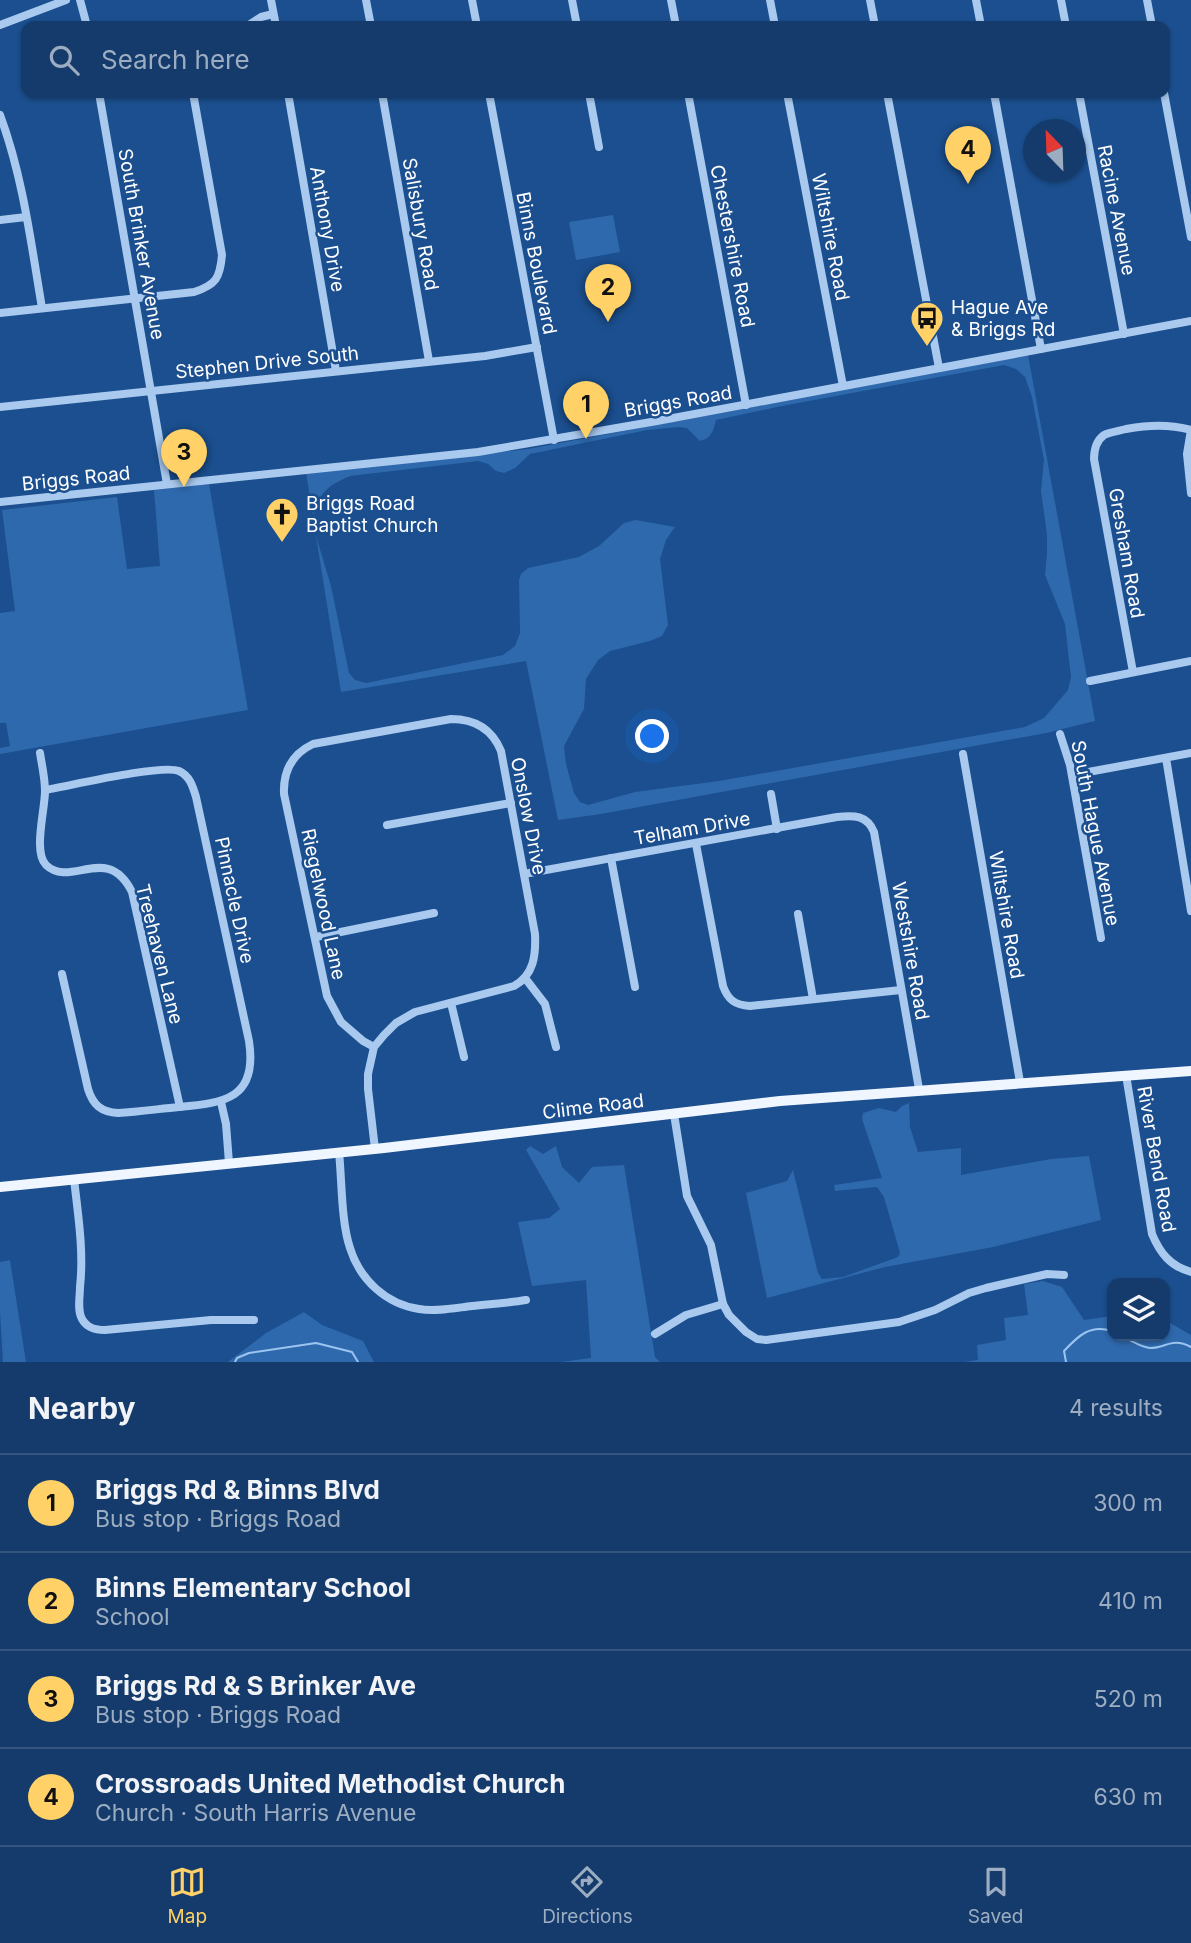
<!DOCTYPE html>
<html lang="en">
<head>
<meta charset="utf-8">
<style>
  :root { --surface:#143b6b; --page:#1d4271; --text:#f1f3f6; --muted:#9dadc1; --line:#33557e; --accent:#ffd166 }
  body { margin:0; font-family:Inter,sans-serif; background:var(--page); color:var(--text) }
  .controls { position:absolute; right:21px; bottom:21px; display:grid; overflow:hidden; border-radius:14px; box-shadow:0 2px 5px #0004 }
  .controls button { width:63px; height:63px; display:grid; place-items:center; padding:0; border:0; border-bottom:2px solid var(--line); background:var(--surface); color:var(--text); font:35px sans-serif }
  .compass { position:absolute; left:1023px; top:119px; width:63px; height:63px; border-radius:50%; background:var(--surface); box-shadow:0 2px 5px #0004; rotate:337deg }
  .you { position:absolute; left:653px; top:737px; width:24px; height:24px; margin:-18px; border:5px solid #fff; border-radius:50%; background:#1a73e8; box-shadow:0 0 0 10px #1a73e833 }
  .badge { display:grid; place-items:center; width:46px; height:46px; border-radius:50%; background:var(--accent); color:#111; font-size:23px; font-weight:700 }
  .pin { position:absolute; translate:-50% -58px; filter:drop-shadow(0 2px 4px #0008) }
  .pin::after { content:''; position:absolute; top:37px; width:24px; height:21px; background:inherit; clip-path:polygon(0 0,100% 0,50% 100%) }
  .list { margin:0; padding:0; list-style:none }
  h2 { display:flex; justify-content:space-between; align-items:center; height:91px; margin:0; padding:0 28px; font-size:30px }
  h2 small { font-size:23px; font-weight:400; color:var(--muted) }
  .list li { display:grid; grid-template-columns:46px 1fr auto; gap:21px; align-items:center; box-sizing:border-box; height:98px; padding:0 28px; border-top:2px solid var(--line) }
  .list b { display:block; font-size:26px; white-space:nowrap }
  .list p { margin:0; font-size:23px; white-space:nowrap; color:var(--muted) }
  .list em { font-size:23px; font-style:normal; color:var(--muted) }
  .icon { flex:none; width:38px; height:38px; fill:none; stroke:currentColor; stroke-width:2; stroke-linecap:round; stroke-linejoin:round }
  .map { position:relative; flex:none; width:1191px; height:1362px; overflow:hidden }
  .search { position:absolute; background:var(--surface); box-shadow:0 2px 5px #0004; left:21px; right:21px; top:21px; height:77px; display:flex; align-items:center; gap:18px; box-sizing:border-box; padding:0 24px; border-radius:14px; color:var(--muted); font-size:26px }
  .sheet { height:483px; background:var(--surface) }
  nav { display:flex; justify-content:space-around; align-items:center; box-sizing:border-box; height:98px; border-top:2px solid var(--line); background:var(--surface); font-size:19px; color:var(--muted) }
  nav a { display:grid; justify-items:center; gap:4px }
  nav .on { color:var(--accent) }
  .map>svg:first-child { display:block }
</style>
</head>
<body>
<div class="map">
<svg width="1191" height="1362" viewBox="0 0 1191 1362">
  <rect width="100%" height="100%" fill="#1b4f8f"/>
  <!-- green -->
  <g fill="#2e69ad">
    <polygon points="613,215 620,252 576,260 569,222"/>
    <path d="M1028,355L1095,721L1046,733L601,814L558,820L526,661L341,692L316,536L331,586L349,673L355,680L366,683L503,655L515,646L520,633L519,580L521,574L528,568L579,557L599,546L624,523L636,520L675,527L666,540L660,559L668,625L662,636L650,641L610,651L598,660L586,679L584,709L564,746L566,764L574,793L580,802L588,805L635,792L719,781L1025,727L1044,718L1068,690L1071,677L1065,624L1045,575L1047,553V535L1041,491L1044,460L1032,397L1025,377L1016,369L1004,365L787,405L716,420C713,431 712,438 700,441L687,428L678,427L647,430L530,454L515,468L504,473L496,471L488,464L478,461L350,476C326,487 322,490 313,515L306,473L528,449Z"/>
    <polygon points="209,484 248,710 0,754 0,748 10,746 6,723 0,723 0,613 15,611 2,510 117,497 127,569 160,566 154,490"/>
    <polygon points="909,1103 910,1127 918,1152 961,1148 961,1175 1051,1159 1089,1156 1101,1220 993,1247 885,1267 767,1298 746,1193 787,1181 793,1170 818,1273 822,1279 843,1277 898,1257 900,1253 884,1197 877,1187 835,1191 834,1185 882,1178 862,1119 863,1113 879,1108 896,1112 902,1106"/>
    <polygon points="530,1146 543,1154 556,1146 562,1167 579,1183 592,1167 624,1165 655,1357 660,1362 561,1362 591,1358 586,1280 532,1286 518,1222 549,1218 560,1209 526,1150"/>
    <polygon points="10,1260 26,1362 3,1362 0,1311 0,1262"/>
    <polygon points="1043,1281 1062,1287 1084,1320 1112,1316 1112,1336 1165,1336 1165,1320 1191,1335 1191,1362 964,1362 978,1360 977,1345 1006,1340 1004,1318 1028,1315 1024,1284"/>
    <polygon points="304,1312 322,1325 363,1341 374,1362 228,1362 266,1333"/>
  </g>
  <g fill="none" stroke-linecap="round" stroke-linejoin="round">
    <!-- stream -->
    <g stroke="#9cc4f0" stroke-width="2">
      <path d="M1122,1336C1129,1340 1141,1347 1150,1348C1166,1348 1172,1337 1191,1347"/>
      <polyline points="235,1362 237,1358 249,1353 316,1343 352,1352 358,1362"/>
      <path d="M1066,1362L1064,1351C1078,1336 1090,1324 1112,1331"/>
    </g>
    <!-- minor -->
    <g stroke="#a9c9ee" stroke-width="8">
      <polyline points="80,0 87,26"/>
      <polyline points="271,0 276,26"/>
      <polyline points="366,0 371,26"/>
      <polyline points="472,0 477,26"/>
      <polyline points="572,0 577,26"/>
      <polyline points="671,0 676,26"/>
      <polyline points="770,0 775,26"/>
      <polyline points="870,0 875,26"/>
      <polyline points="976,0 981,26"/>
      <polyline points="1061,0 1066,26"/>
      <polyline points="1147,0 1152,26"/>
      <polyline points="0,25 66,0"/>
      <polyline points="247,26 261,17 273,14"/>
      <polyline points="99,93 167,484"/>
      <polyline points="288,93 336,371"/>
      <polyline points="382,93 429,361"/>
      <polyline points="489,93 554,440"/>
      <polyline points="589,93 599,147"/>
      <polyline points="688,93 746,405"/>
      <polyline points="787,93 843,386"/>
      <polyline points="887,93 939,368"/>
      <polyline points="994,93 1041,349"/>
      <polyline points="1079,93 1124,334"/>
      <polyline points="1164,93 1191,237"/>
      <path d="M0,115C23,177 31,243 42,308"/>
      <polyline points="0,220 26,217"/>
      <path d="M0,313L194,292C216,285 220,278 222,255L193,93"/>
      <polyline points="0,407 485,356 537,347"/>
      <polyline points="1191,430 1187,454 1191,493"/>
      <polyline points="0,502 478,452 657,421 1191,321"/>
      <path d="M1133,672L1094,459C1094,450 1096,441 1104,435C1110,432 1119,431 1126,429C1149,425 1168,424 1191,430"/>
      <polyline points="1090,681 1191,661"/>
      <polyline points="1060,734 1070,765 1101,938"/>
      <path d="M40,753C42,766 45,778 45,791C45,810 33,852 46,865C71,889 107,842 132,892L180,1107"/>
      <polyline points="963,754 1020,1082"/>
      <polyline points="1166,758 1191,911"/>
      <polyline points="1072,775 1191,753"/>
      <path d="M45,790C69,786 161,764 179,771C190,776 193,787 196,797L249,1041C258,1099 224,1103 179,1107C158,1109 138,1112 118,1113C101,1112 93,1105 88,1089L62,974"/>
      <polyline points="771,794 777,829"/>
      <polyline points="387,825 511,803"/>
      <path d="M696,844L723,986C728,1000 735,1005 750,1006L901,990"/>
      <polyline points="611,858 635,987"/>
      <path d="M524,874L837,817C854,815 867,815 874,832L919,1089"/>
      <polyline points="798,914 813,999"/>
      <polyline points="316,937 434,913"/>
      <polyline points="525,978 545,1004 556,1047"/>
      <polyline points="451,1003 464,1057"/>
      <path d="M374,1047L363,1041L341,1022L327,996L284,794C283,771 292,754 313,744L451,719C475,719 492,729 501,751L535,934C536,955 534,975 514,986L415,1012L396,1023L384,1035L374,1047L368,1074V1089L375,1149"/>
      <path d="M1126,1075L1152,1234C1160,1253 1170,1266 1191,1272"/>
      <polyline points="221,1102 226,1124 229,1163"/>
      <polyline points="674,1114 687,1196 711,1245 723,1304 729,1315 746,1332 757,1339 766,1340 899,1322 935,1310 969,1293 986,1288 1047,1274 1064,1275"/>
      <path d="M339,1152C342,1181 341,1221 350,1248C360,1280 386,1304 419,1309C436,1312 455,1308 472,1306C490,1304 508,1303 526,1300"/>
      <path d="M74,1179C78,1215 84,1251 80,1287C80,1297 77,1310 82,1319C87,1328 95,1330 105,1330L211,1320H254"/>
      <polyline points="655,1334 686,1315 723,1304"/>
    </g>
    <!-- major -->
    <polyline stroke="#f0f6ff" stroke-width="10" points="0,1187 384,1148 780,1101 1191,1071"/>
  </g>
  <!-- icons -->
  <defs>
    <symbol id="bus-pin" viewBox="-11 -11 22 30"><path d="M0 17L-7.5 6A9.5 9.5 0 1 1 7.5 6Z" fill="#ffd166" stroke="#1b4f8f"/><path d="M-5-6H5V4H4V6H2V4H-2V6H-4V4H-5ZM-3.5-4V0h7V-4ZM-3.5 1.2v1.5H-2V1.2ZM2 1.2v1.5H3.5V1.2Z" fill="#111"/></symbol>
    <symbol id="church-pin" viewBox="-11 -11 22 30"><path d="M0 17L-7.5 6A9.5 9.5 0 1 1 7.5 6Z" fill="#ffd166" stroke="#1b4f8f"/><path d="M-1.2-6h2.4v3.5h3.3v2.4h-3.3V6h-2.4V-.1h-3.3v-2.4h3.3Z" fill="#111"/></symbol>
  </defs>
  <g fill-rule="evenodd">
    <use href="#bus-pin" x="908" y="299" width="38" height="52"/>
    <use href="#church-pin" x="263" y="495" width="38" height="52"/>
  </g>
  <g text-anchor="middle" stroke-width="5" stroke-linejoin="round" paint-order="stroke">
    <!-- street labels -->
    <g font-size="19" fill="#fff" stroke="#1b4f8f">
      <text transform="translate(1117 210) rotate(79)" y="7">Racine Avenue</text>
      <text transform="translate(421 224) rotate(80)" y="7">Salisbury Road</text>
      <text transform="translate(328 229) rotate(80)" y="7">Anthony Drive</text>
      <text transform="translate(831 237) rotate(79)" y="7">Wiltshire Road</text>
      <text transform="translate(142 244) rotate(80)" y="7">South Brinker Avenue</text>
      <text transform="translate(733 246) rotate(79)" y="7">Chestershire Road</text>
      <text transform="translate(537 263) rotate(79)" y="7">Binns Boulevard</text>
      <text transform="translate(267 362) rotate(-6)" y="7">Stephen Drive South</text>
      <text transform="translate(678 401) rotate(-10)" y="7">Briggs Road</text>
      <text transform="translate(76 478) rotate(-6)" y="7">Briggs Road</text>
      <text transform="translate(1127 553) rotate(80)" y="7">Gresham Road</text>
      <text transform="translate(529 816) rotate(79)" y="7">Onslow Drive</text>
      <text transform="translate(692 828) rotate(-10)" y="7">Telham Drive</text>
      <text transform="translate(1096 833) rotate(79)" y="7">South Hague Avenue</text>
      <text transform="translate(235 900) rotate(78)" y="7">Pinnacle Drive</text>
      <text transform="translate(324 904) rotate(78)" y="7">Riegelwood Lane</text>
      <text transform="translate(1007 915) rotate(80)" y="7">Wiltshire Road</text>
      <text transform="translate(911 951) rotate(80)" y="7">Westshire Road</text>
      <text transform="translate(160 954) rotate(76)" y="7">Treehaven Lane</text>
      <text transform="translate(593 1106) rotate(-7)" y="7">Clime Road</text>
      <text transform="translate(1157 1159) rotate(80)" y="7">River Bend Road</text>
    </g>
    <!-- poi labels -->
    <g font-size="19" fill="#fff" stroke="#1b4f8f" text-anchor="start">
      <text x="951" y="314">Hague Ave<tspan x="951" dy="22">&amp; Briggs Rd</tspan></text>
      <text x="306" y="510">Briggs Road<tspan x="306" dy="22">Baptist Church</tspan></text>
    </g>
  </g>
</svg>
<div class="controls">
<button><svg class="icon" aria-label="layers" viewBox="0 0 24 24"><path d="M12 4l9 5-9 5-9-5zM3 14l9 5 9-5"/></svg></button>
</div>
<svg class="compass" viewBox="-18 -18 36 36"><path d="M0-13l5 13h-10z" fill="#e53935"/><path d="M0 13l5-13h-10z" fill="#9dadc1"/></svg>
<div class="you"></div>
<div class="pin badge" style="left:586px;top:439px">1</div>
<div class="pin badge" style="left:608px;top:322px">2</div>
<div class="pin badge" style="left:184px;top:487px">3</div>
<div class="pin badge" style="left:968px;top:184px">4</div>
<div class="search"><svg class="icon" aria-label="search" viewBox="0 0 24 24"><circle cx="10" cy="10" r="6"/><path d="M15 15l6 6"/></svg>Search here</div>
</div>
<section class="sheet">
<h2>Nearby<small>4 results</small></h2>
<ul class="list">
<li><span class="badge">1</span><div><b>Briggs Rd &amp; Binns Blvd</b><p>Bus stop · Briggs Road</p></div><em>300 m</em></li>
<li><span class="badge">2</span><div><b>Binns Elementary School</b><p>School</p></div><em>410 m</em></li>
<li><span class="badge">3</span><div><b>Briggs Rd &amp; S Brinker Ave</b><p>Bus stop · Briggs Road</p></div><em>520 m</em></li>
<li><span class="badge">4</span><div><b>Crossroads United Methodist Church</b><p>Church · South Harris Avenue</p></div><em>630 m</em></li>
</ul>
</section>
<nav>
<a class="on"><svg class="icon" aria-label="map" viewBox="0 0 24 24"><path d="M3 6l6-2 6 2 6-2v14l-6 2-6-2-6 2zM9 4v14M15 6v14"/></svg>Map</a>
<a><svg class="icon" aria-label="directions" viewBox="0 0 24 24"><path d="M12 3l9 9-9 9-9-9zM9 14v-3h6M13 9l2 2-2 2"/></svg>Directions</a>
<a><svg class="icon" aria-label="saved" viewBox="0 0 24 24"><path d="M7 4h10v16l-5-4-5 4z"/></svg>Saved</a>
</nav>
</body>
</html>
